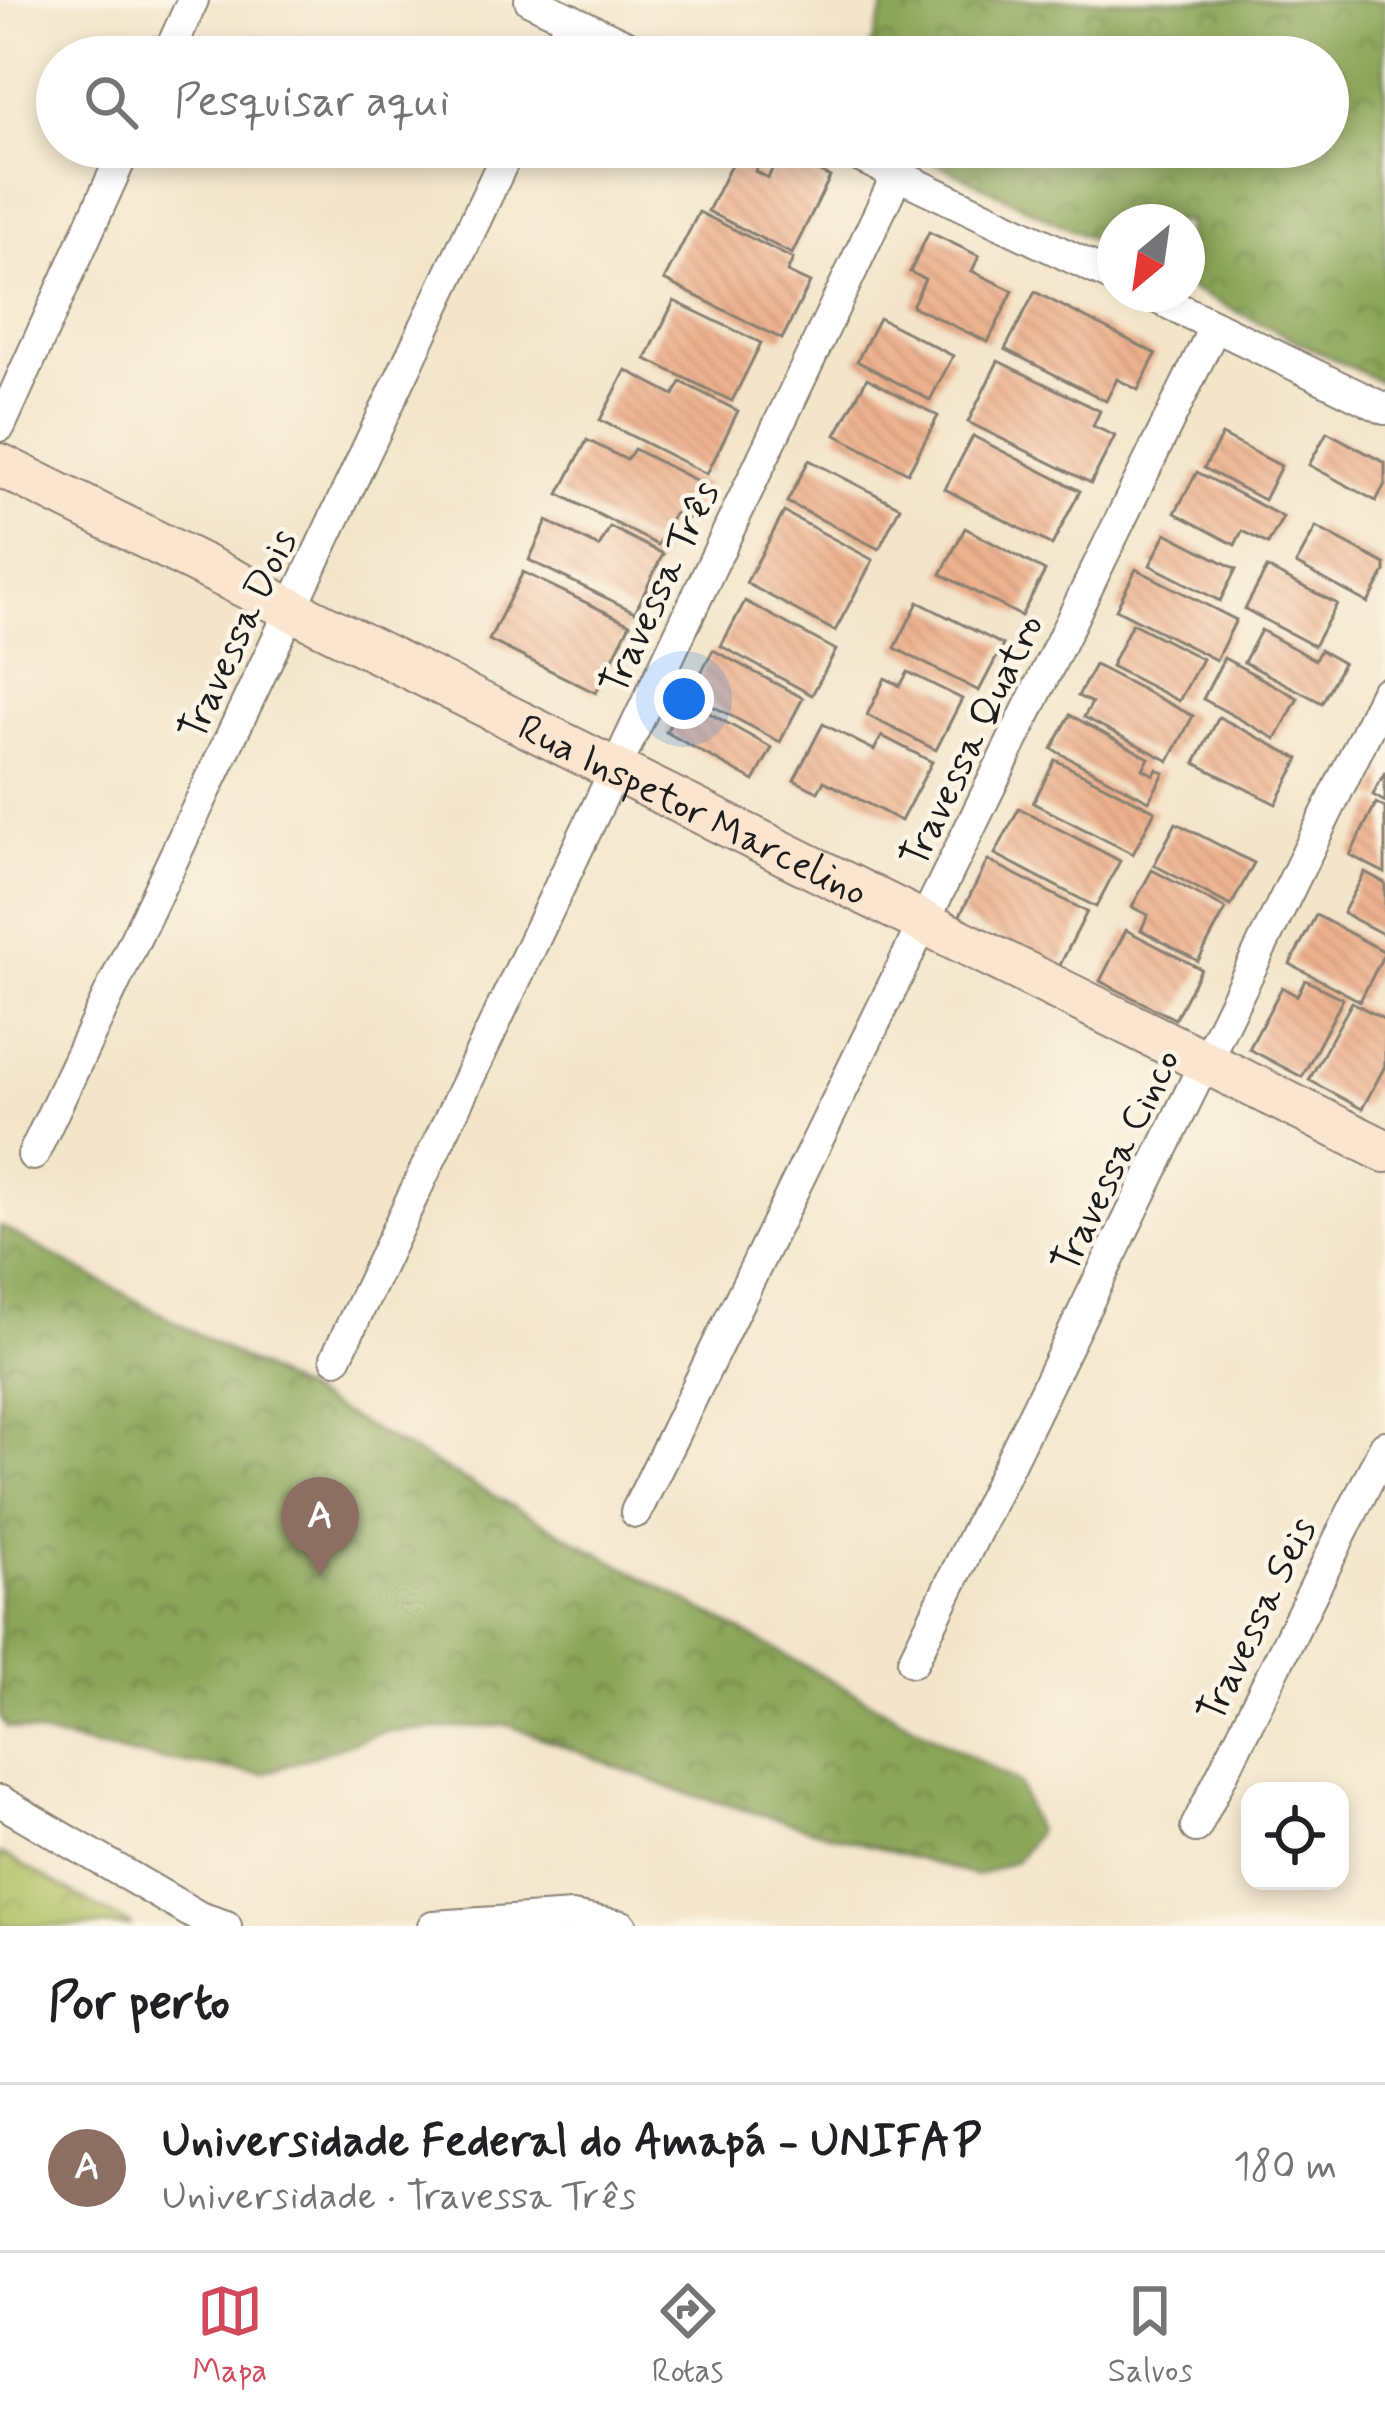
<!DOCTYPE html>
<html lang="pt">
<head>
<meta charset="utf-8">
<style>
  :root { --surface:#fff; --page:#f6f6f6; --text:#202124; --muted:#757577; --line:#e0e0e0; --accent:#d1495b }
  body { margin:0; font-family:Mynerve,sans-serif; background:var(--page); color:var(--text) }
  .controls { position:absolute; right:36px; bottom:36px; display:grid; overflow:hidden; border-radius:24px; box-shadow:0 6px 18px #0003 }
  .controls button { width:108px; height:108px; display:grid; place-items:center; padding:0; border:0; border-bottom:3px solid var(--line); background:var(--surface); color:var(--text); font:60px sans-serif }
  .compass { position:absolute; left:1097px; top:204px; width:108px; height:108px; border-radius:50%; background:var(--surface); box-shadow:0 6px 18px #0003; rotate:209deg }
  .you { position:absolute; left:684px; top:699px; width:42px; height:42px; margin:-30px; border:9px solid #fff; border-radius:50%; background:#1a73e8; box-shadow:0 0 0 18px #1a73e833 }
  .badge { display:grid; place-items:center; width:78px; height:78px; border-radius:50%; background:var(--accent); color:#fff; font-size:39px; font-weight:700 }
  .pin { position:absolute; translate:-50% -99px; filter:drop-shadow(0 3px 6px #0008) }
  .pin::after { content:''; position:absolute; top:63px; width:42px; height:36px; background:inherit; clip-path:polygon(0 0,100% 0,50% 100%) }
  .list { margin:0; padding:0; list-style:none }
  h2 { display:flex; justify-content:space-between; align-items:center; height:156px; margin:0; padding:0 48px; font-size:51px }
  h2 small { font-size:39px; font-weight:400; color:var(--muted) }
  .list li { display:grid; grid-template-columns:78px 1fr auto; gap:36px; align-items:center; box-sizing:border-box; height:168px; padding:0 48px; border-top:3px solid var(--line) }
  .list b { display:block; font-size:45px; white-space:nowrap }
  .list p { margin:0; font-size:39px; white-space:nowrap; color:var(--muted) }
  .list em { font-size:39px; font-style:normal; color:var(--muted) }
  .icon { flex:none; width:66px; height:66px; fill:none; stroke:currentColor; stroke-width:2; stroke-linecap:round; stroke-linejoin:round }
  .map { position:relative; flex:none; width:1385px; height:1926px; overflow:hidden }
  .search { position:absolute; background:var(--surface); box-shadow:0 6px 18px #0003; left:36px; right:36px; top:36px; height:132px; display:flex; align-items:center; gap:30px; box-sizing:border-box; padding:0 42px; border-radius:66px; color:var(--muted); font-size:45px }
  .sheet { height:324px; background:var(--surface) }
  nav { display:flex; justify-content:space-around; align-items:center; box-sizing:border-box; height:168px; border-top:3px solid var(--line); background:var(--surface); font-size:33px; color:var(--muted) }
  nav a { display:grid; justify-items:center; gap:6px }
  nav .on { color:var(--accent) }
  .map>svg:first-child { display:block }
</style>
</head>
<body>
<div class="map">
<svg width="1385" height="1926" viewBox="0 0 1385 1926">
  <defs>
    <pattern id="forest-crowns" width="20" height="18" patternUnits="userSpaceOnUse" patternTransform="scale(3)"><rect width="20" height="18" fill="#8ba659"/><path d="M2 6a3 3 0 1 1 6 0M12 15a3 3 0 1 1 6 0" fill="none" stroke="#718649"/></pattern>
    <pattern id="park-crowns" width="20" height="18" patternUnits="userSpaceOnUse" patternTransform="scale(3)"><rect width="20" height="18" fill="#afc063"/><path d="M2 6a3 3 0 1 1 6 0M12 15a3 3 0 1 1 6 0" fill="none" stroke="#96a455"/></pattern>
    <pattern id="building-back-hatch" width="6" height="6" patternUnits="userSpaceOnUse" patternTransform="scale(3)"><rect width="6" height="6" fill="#edb28f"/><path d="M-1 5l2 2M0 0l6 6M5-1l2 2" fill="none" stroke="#cb987b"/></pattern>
  </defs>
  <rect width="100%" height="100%" fill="#fcf5e5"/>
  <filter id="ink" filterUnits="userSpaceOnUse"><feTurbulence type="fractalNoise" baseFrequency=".00833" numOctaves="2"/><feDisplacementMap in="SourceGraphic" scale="24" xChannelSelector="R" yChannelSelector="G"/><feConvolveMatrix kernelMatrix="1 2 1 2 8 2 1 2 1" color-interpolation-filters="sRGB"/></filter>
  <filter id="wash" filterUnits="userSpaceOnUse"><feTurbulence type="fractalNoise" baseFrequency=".004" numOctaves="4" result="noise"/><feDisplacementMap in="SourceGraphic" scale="48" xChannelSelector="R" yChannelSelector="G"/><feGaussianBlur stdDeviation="2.7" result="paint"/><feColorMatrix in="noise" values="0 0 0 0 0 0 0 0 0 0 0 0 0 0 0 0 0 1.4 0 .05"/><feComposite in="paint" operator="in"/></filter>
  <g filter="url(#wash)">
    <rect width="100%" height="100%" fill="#f3e5ca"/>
    <!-- forest -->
    <g fill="url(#forest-crowns)" stroke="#54613a" stroke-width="3">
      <polygon points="887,0 1385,0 1385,384 1187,287 1187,222 1115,222 1115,251 903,147 1328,147 1328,57 867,57"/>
      <polygon points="0,1226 1019,1783 1037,1832 1017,1860 976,1876 679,1791 509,1725 382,1732 262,1774 132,1755 7,1727 0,1716"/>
    </g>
    <!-- park -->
    <polygon fill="url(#park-crowns)" stroke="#666e40" stroke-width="3" points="0,1853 132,1926 0,1926"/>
    <g id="blocks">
      <!-- building -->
      <g fill="url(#building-back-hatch)">
        <polygon points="740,147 767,147 755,171 768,178 780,152 830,177 792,254 708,211"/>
        <polygon points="699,212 793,259 787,272 810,283 782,339 664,280"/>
        <polygon points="929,232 979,256 972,271 1013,291 988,342 912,306 925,279 910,272"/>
        <polygon points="1035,292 1156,354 1138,390 1117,379 1106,401 1005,349"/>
        <polygon points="674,301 761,343 732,401 646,359"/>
        <polygon points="879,318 953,356 930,400 857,361"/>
        <polygon points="998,361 1100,411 1093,426 1115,436 1091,483 968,422"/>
        <polygon points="626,370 674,395 681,382 738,411 707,474 600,420"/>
        <polygon points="867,378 938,416 908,473 836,435"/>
        <polygon points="1327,432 1385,463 1385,484 1376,501 1309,465"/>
        <polygon points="1222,435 1281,466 1264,500 1204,468"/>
        <polygon points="973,436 1080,491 1052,545 945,489"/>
        <polygon points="587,440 627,460 634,449 705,485 687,520 674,513 658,545 559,494"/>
        <polygon points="809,460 900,507 879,549 787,502"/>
        <polygon points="1197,472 1283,517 1268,544 1242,531 1235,545 1175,513"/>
        <polygon points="784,512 873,560 835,631 746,583"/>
        <polygon points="547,521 599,547 610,527 663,554 635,612 529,560"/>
        <polygon points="1316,527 1385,564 1385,572 1368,603 1296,564"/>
        <polygon points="965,528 1045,571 1021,616 941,574"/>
        <polygon points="1166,533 1236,569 1220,601 1150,565"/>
        <polygon points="1267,568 1337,604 1314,646 1245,609"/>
        <polygon points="1136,569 1236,620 1216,660 1116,609"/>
        <polygon points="523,572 630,624 596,693 489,640"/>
        <polygon points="745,601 836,650 812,695 721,646"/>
        <polygon points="918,602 1003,645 979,691 895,648"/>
        <polygon points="1132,623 1202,659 1179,701 1111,666"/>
        <polygon points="1261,630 1315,660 1320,650 1343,663 1322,703 1244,662"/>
        <polygon points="713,650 803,698 780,742 690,694"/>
        <polygon points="1224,658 1298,698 1276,739 1203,699"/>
        <polygon points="1095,665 1193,716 1169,761 1084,717 1092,703 1078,696"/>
        <polygon points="908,672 962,699 936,750 867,715 885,678 900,686"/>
        <polygon points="684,699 772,748 754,781 666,732"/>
        <polygon points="1070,715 1149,758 1143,769 1154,775 1157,769 1164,773 1149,801 1052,749"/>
        <polygon points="1219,717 1299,759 1276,804 1195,763"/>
        <polygon points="823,724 874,750 882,736 932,762 901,821 824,781 818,792 794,780"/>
        <polygon points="1055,760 1155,811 1133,854 1033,803"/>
        <polygon points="1385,772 1385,802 1373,795"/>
        <polygon points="1376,803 1385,808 1385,873 1350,855"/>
        <polygon points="1019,808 1120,861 1096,907 995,854"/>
        <polygon points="1176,823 1254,863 1231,906 1154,865"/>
        <polygon points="988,860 1087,912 1058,969 959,917"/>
        <polygon points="1152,870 1226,909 1198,961 1141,930 1148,915 1132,907"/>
        <polygon points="1365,872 1385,883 1385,935 1343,913"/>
        <polygon points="1316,915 1385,952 1360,1001 1290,964"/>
        <polygon points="1126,930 1201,969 1175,1019 1100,981"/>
        <polygon points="1305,980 1343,999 1302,1077 1249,1049 1282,987 1297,996"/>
        <polygon points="1352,1002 1385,1020 1385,1066 1362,1109 1309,1080"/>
      </g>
    </g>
  </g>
  <g filter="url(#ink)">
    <use href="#blocks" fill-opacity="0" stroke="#888073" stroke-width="3"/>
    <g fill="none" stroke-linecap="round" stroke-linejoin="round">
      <defs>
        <g id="street">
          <polyline points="530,0 650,57"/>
          <polyline points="167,57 193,0"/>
          <polyline points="553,57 571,19"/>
          <polyline points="839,147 1115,278"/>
          <polyline points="1149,294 1385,409"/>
          <polyline points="0,426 126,147"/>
          <polyline points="33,1155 510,147"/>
          <polyline points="336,1358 897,175"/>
          <polyline points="636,1512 1215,326"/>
          <polyline points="913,1661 1385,693"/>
          <polyline points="0,1801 199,1917 226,1926"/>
          <polyline points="1196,1827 1385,1446"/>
          <polyline points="433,1926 572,1917 622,1926"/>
        </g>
        <g id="secondary">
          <path id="s1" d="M0,465L1385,1151"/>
        </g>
      </defs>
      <!-- street casing -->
      <use href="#street" stroke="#888073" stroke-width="34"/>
      <!-- secondary casing -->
      <use href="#secondary" stroke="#888073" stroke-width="46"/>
      <!-- street -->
      <use href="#street" stroke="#fff" stroke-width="30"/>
      <!-- secondary -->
      <use href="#secondary" stroke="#fce5cf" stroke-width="42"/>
    </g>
  </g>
  <g text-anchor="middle" stroke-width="9" stroke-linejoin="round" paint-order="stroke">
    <!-- street labels -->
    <g font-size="39" fill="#1c1c1c" stroke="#fcf5e5">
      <text transform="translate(658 587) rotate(-65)" y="14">Travessa Três</text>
      <text transform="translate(236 634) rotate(-65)" y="14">Travessa Dois</text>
      <text transform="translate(970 740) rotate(-64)" y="14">Travessa Quatro</text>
      <text dy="14" stroke="none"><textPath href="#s1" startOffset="774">Rua Inspetor Marcelino</textPath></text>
      <text transform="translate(1114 1160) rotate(-64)" y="14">Travessa Cinco</text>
      <text transform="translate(1255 1619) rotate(-64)" y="14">Travessa Seis</text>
    </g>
  </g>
</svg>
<div class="controls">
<button><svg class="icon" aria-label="locate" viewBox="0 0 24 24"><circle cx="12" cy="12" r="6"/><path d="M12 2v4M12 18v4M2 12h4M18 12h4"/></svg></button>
</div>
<svg class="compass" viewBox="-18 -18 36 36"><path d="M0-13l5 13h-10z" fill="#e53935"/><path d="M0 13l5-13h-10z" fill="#757577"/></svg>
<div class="you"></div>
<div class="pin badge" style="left:320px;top:1576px;background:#8d6e63">A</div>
<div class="search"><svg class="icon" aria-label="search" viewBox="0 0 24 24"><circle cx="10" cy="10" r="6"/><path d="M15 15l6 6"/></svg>Pesquisar aqui</div>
</div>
<section class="sheet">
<h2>Por perto<small></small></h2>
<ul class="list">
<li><span class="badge" style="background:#8d6e63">A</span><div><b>Universidade Federal do Amapá - UNIFAP</b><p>Universidade · Travessa Três</p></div><em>180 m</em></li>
</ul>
</section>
<nav>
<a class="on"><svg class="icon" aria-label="map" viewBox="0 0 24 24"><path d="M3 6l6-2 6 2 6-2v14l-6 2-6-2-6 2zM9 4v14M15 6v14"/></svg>Mapa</a>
<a><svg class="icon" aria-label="directions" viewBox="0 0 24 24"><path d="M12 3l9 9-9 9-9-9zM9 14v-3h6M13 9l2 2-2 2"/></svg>Rotas</a>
<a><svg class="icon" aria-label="saved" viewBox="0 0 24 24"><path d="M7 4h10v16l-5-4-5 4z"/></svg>Salvos</a>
</nav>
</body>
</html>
